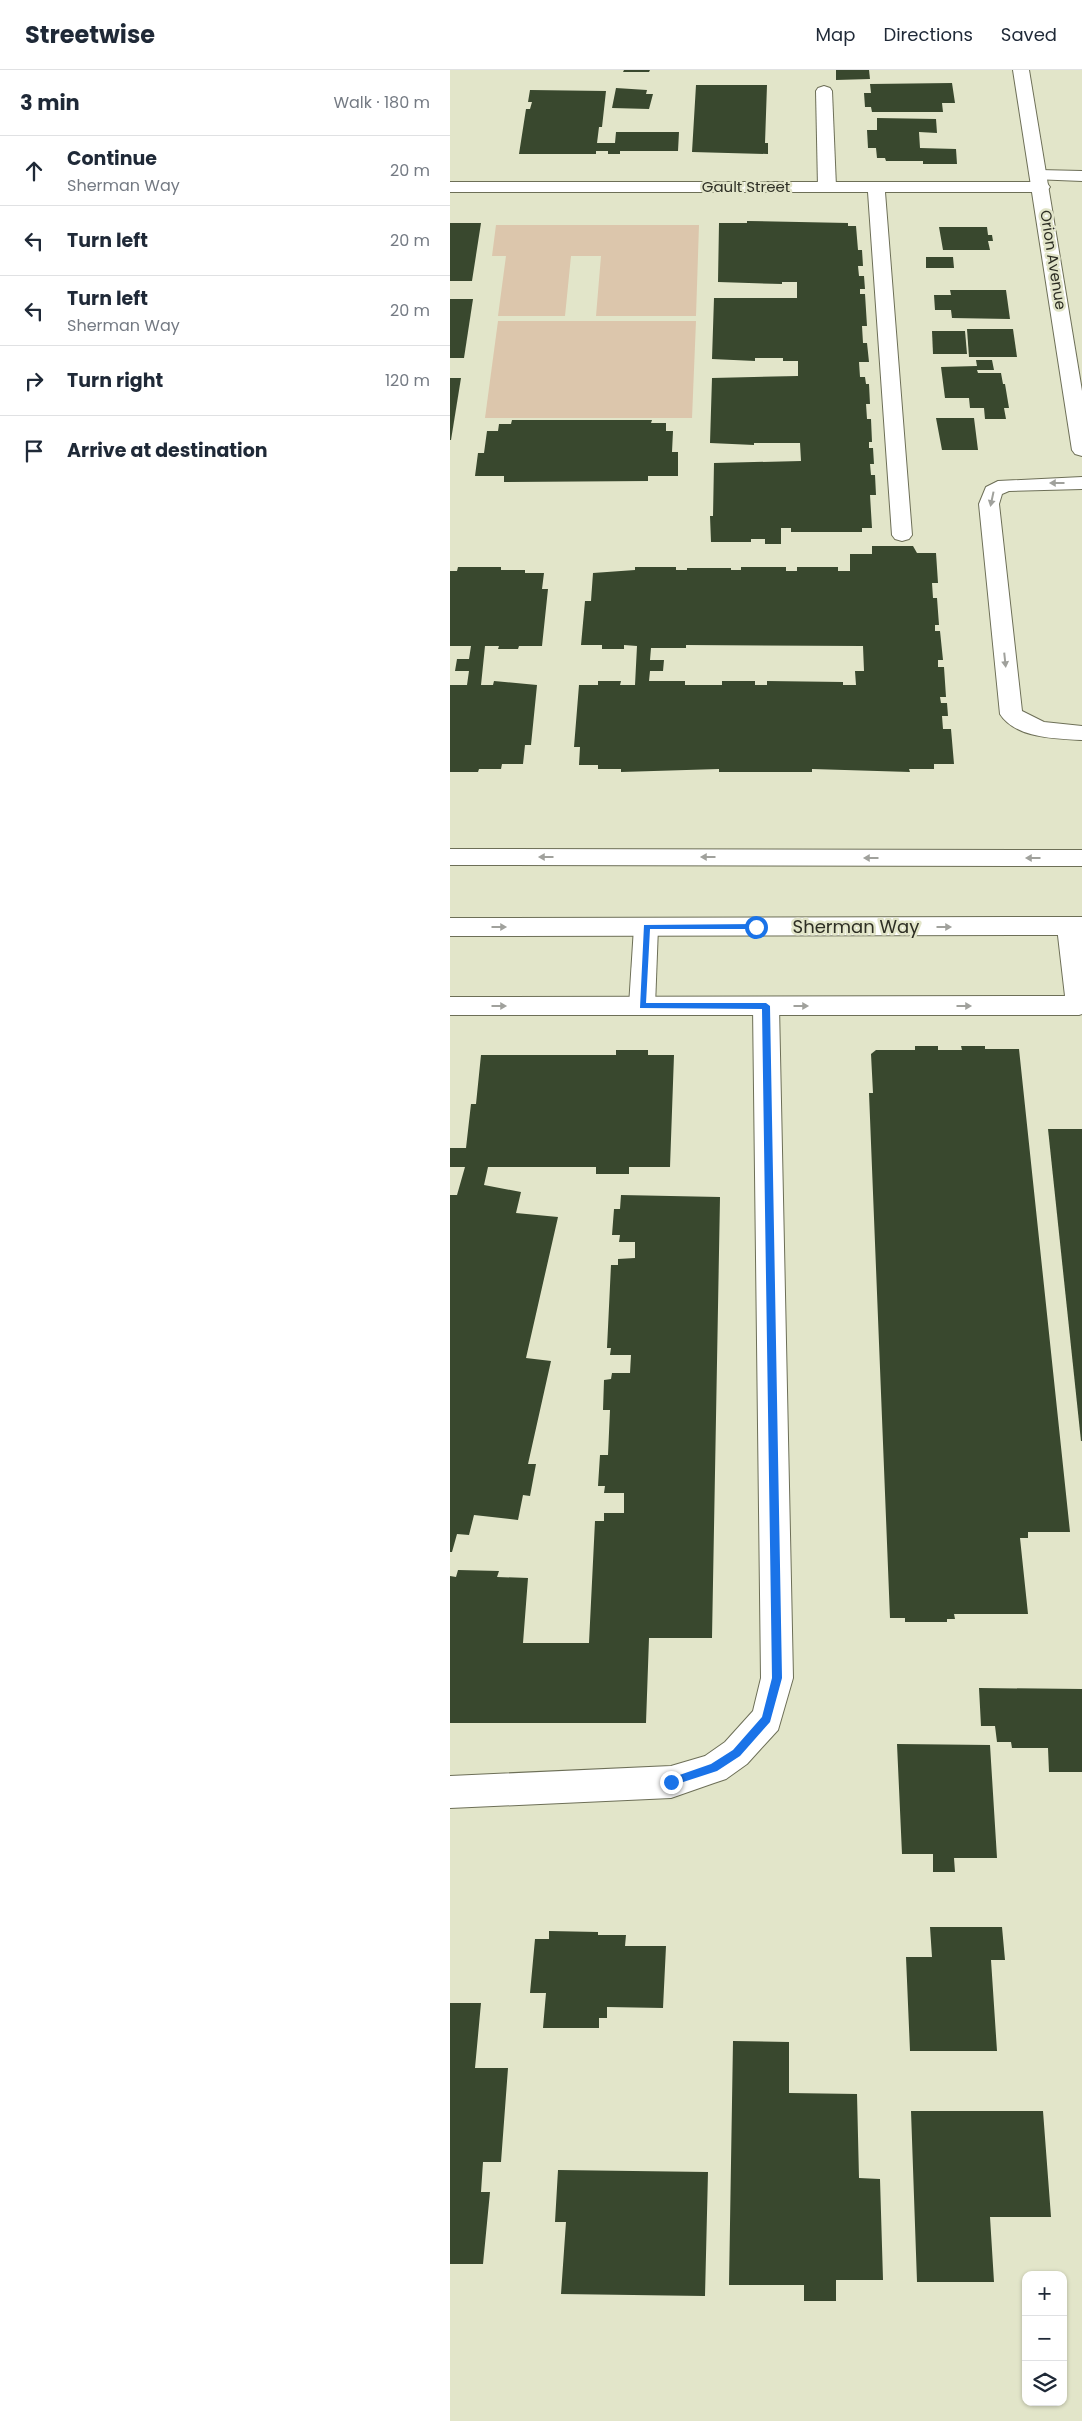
<!DOCTYPE html>
<html lang="en">
<head>
<meta charset="utf-8">
<style>
  :root { --surface:#fff; --page:#f2f2f3; --text:#1f2937; --muted:#747a83; --line:#e0e1e3 }
  body { margin:0; font-family:Poppins,sans-serif; background:var(--page); color:var(--text) }
  .controls { position:absolute; right:15px; bottom:15px; display:grid; overflow:hidden; border-radius:10px; box-shadow:0 1px 4px #0004 }
  .controls button { width:45px; height:45px; display:grid; place-items:center; padding:0; border:0; border-bottom:1px solid var(--line); background:var(--surface); color:var(--text); font:25px sans-serif }
  .stop { position:absolute; width:15px; height:15px; margin:-11px; border:4px solid #1a73e8; border-radius:50%; background:#fff }
  .stop.end { background:#1a73e8; border-color:#fff; box-shadow:0 1px 5px #0008 }
  .list { margin:0; padding:0; list-style:none }
  h2 { display:flex; justify-content:space-between; align-items:center; height:65px; margin:0; padding:0 20px; font-size:21px }
  h2 small { font-size:16px; font-weight:400; color:var(--muted) }
  .list li { display:grid; grid-template-columns:32px 1fr auto; gap:15px; align-items:center; box-sizing:border-box; height:70px; padding:0 20px; border-top:1px solid var(--line) }
  .list b { display:block; font-size:19px; white-space:nowrap }
  .list p { margin:0; font-size:16px; white-space:nowrap; color:var(--muted) }
  .list em { font-size:16px; font-style:normal; color:var(--muted) }
  .icon { flex:none; width:28px; height:28px; fill:none; stroke:currentColor; stroke-width:2; stroke-linecap:round; stroke-linejoin:round }
  .map { position:relative; flex:none; width:632px; height:2351px; overflow:hidden }
  header { display:flex; align-items:center; gap:30px; box-sizing:border-box; height:70px; padding:0 25px; background:var(--surface); border-bottom:1px solid var(--line) }
  header strong { font-size:24px }
  nav { display:flex; gap:28px; margin-inline-start:auto; font-size:18px }
  main { display:flex }
  aside { flex:1; background:var(--surface) }
  .map>svg:first-child { display:block }
</style>
</head>
<body>
<header>
<strong>Streetwise</strong>
<nav><a>Map</a><a>Directions</a><a>Saved</a></nav>
</header>
<main>
<aside>
<h2>3 min<small>Walk · 180 m</small></h2>
<ul class="list">
<li><svg class="icon" aria-label="ahead" viewBox="0 0 24 24"><path d="M12 20V5M6 11l6-6 6 6"/></svg><div><b>Continue</b><p>Sherman Way</p></div><em>20 m</em></li>
<li><svg class="icon" aria-label="left" viewBox="0 0 24 24"><path d="M17 20v-9H6M10 6l-5 5 5 5"/></svg><div><b>Turn left</b></div><em>20 m</em></li>
<li><svg class="icon" aria-label="left" viewBox="0 0 24 24"><path d="M17 20v-9H6M10 6l-5 5 5 5"/></svg><div><b>Turn left</b><p>Sherman Way</p></div><em>20 m</em></li>
<li><svg class="icon" aria-label="right" viewBox="0 0 24 24"><path d="M7 20v-9h11M14 6l5 5-5 5"/></svg><div><b>Turn right</b></div><em>120 m</em></li>
<li><svg class="icon" aria-label="arrive" viewBox="0 0 24 24"><path d="M6 21V4h12l-3 4 3 4H6"/></svg><div><b>Arrive at destination</b></div></li>
</ul>
</aside>
<div class="map">
<svg width="632" height="2351" viewBox="0 0 632 2351">
  <rect width="100%" height="100%" fill="#e2e5c9"/>
  <!-- green -->
  <g fill="#dcc6ac">
    <polygon points="46,155 249,155 246,246 146,246 151,186 121,186 115,246 48,246 56,186 42,186"/>
    <polygon points="48,251 246,251 242,348 35,348"/>
  </g>
  <!-- building -->
  <g fill="#39482e" fill-rule="evenodd">
    <polygon points="174,0 200,0 199,2 173,2"/>
    <polygon points="386,0 419,0 420,9 386,10"/>
    <polygon points="502,13 505,33 492,33 493,42 422,42 421,37 415,37 414,23 421,23 420,14"/>
    <polygon points="246,15 317,15 315,73 318,73 318,84 242,82"/>
    <polygon points="166,18 197,20 196,24 203,24 199,39 162,38"/>
    <polygon points="80,20 156,21 152,57 149,57 147,73 165,73 166,62 229,62 228,81 170,81 170,84 158,84 158,81 146,81 146,84 69,84 76,39 80,39 82,32 78,32"/>
    <polygon points="427,48 486,49 487,63 469,62 470,78 506,79 507,94 473,94 473,91 436,91 435,88 427,88 426,78 418,78 417,60 427,60"/>
    <polygon points="297,151 398,153 398,156 406,156 408,180 412,180 413,196 408,196 409,206 414,206 415,219 410,219 410,224 415,224 417,256 412,256 413,273 417,273 419,292 409,292 410,307 415,307 416,314 419,314 420,334 416,334 417,349 421,349 422,372 419,372 419,378 423,378 424,394 420,394 421,405 425,405 426,425 420,425 422,458 412,458 412,462 341,462 341,458 331,458 331,474 315,474 315,469 301,469 301,472 261,472 260,446 263,446 264,393 351,391 350,373 304,373 304,375 260,373 262,308 348,306 348,291 333,291 333,288 305,288 305,291 262,289 264,228 347,228 347,212 332,212 332,214 268,212 269,153 297,153"/>
    <polygon points="0,153 31,153 22,211 0,211"/>
    <polygon points="489,157 537,157 538,165 542,165 543,171 538,171 540,180 493,180"/>
    <polygon points="476,187 503,187 504,198 476,198"/>
    <polygon points="500,220 556,220 560,249 502,248 501,240 485,240 484,225 501,225"/>
    <polygon points="0,229 23,229 14,288 0,288"/>
    <polygon points="517,259 563,259 567,287 519,287"/>
    <polygon points="482,261 515,261 517,284 483,284"/>
    <polygon points="526,290 542,290 544,300 527,300 528,303 551,303 553,314 555,314 559,338 554,338 556,349 535,349 534,338 520,338 519,328 495,328 491,297 527,296"/>
    <polygon points="0,308 11,308 1,370 0,370"/>
    <polygon points="486,348 524,348 528,380 492,380"/>
    <polygon points="62,350 202,350 201,353 216,353 216,361 223,361 222,382 228,382 228,406 198,406 198,411 54,412 54,406 25,406 28,383 34,383 37,361 48,361 49,354 61,354"/>
    <path d="M422,476H463L467,483H486L488,513H482L483,528H487L489,555H485V561H490L493,590H488V597H494L496,627H490L491,633H497L498,646H492L493,659H501L504,694H484V699H459L460,702L362,699V702H269V699L171,702V699H148V695H129L130,677H124L129,615H148V611H171L170,615H185L187,576L174,575V579H152V575H131L135,531H141L143,503L185,500V497H226V500H237V498H281V500H291V497H336V501H347V497H388V501H400V484H422ZM236,575L413,576L414,601H405L406,615H393V612L317,611V615H305V611H272V615H235V611H199L200,601H213L214,590H200L201,578H236Z"/>
    <polygon points="8,497 51,497 51,500 75,500 75,503 94,503 92,519 98,519 92,576 69,576 68,579 48,579 49,576 35,576 31,615 43,615 44,611 87,615 81,675 75,675 73,694 52,694 51,699 29,699 28,702 0,702 0,615 17,615 19,601 5,601 7,589 19,589 21,576 0,576 0,501 7,501"/>
    <polygon points="465,976 488,976 488,980 512,980 511,976 535,976 535,979 569,979 620,1462 578,1462 578,1468 570,1468 578,1544 504,1544 505,1549 497,1549 497,1552 455,1552 455,1548 440,1548 419,1023 423,1023 421,984 426,980 465,980"/>
    <polygon points="166,980 198,980 198,985 224,985 220,1097 179,1097 179,1104 146,1104 146,1097 38,1097 34,1115 71,1122 66,1143 108,1147 76,1288 101,1291 78,1394 86,1394 80,1426 73,1425 68,1450 24,1445 19,1465 7,1464 2,1482 0,1482 0,1125 7,1125 15,1097 0,1097 0,1078 16,1078 21,1034 26,1034 31,985 166,985"/>
    <polygon points="598,1059 632,1059 632,1371 631,1371"/>
    <polygon points="171,1125 270,1127 262,1568 199,1568 196,1653 0,1653 0,1506 6,1507 8,1500 49,1501 47,1507 78,1508 73,1573 139,1573 145,1451 154,1451 154,1443 174,1443 174,1423 154,1423 155,1416 148,1416 150,1385 158,1385 160,1340 153,1340 154,1310 161,1309 162,1303 180,1303 181,1285 160,1285 161,1278 157,1278 161,1195 168,1195 168,1189 185,1188 185,1172 169,1172 170,1165 162,1165 164,1139 170,1139"/>
    <polygon points="529,1618 632,1619 632,1702 599,1702 598,1678 562,1678 561,1672 547,1672 545,1656 531,1656"/>
    <polygon points="447,1674 540,1675 547,1788 504,1788 505,1802 483,1802 483,1784 452,1784"/>
    <polygon points="480,1857 552,1857 555,1890 541,1890 547,1981 460,1981 456,1887 482,1887"/>
    <polygon points="99,1861 148,1862 148,1865 176,1865 175,1876 216,1876 213,1938 157,1937 157,1948 149,1948 149,1958 93,1958 96,1923 80,1923 85,1869 99,1869"/>
    <polygon points="0,1933 31,1933 25,1998 58,1998 51,2092 33,2092 31,2122 40,2122 33,2194 0,2194"/>
    <polygon points="283,1971 339,1972 339,2023 407,2024 409,2108 430,2109 433,2210 386,2210 386,2231 354,2231 354,2215 279,2215"/>
    <polygon points="461,2041 593,2041 601,2147 540,2147 544,2212 467,2212"/>
    <polygon points="108,2100 258,2102 255,2226 111,2224 116,2152 105,2152"/>
  </g>
  <g fill="none" stroke-linecap="round" stroke-linejoin="round">
    <defs>
      <g id="lane">
        <polygon points="374,16 380,18 382,21 386,117 383,121 371,121 368,117 366,21 368,18"/>
        <polygon points="589,100 632,101 632,111 583,109 581,105 583,101"/>
        <polygon points="196,848 205,851 208,857 205,936 201,942 192,945 183,942 179,936 184,857 187,851"/>
        <polygon points="316,927 325,930 329,936 343,1608 328,1660 297,1694 276,1709 264,1713 221,1728 0,1738 0,1706 221,1696 255,1686 275,1672 303,1641 311,1608 303,936 307,930"/>
      </g>
      <g id="street">
        <polygon points="0,112 591,112 597,113 600,117 597,121 591,122 435,122 462,465 459,469 452,471 445,469 442,465 418,122 0,122"/>
        <path d="M632,407V419L559,421L552,424L549,434L572,641L594,652L632,656V670C606,669 565,668 550,644L529,434L536,417L548,411Z"/>
        <polygon points="619,848 628,851 632,863 632,944 629,945 0,945 0,927 615,926 607,857 610,851"/>
      </g>
      <polygon id="secondary" points="563,0 579,0 632,321 632,386 625,384 622,380"/>
      <g id="primary">
        <polygon points="0,779 632,780 632,796 0,795"/>
        <polygon points="632,847 632,865 0,866 0,848"/>
      </g>
    </defs>
    <!-- lane casing -->
    <use href="#lane" stroke="#6d6f57" stroke-width="2"/>
    <!-- street casing -->
    <use href="#street" stroke="#6d6f57" stroke-width="2"/>
    <!-- secondary casing -->
    <use href="#secondary" stroke="#6d6f57" stroke-width="2"/>
    <!-- primary casing -->
    <use href="#primary" stroke="#6d6f57" stroke-width="2"/>
    <!-- lane -->
    <use href="#lane" fill="#fff" fill-rule="evenodd"/>
    <!-- street -->
    <use href="#street" fill="#fff" fill-rule="evenodd"/>
    <!-- secondary -->
    <use href="#secondary" fill="#fff" fill-rule="evenodd"/>
    <!-- primary -->
    <use href="#primary" fill="#fff" fill-rule="evenodd"/>
  </g>
  <!-- one-way arrows -->
  <defs><path id="oneway-solid" d="M-6-.8H1V-3.2L6.5 0L1 3.2V.8H-6Z" transform="scale(1.25)"/></defs>
  <g fill="#a0a19c">
    <use href="#oneway-solid" transform="translate(607 413) rotate(-180)"/>
    <use href="#oneway-solid" transform="translate(542 429) rotate(102)"/>
    <use href="#oneway-solid" transform="translate(555 590) rotate(84)"/>
    <use href="#oneway-solid" transform="translate(96 787) rotate(-180)"/>
    <use href="#oneway-solid" transform="translate(258 787) rotate(-180)"/>
    <use href="#oneway-solid" transform="translate(421 788) rotate(-180)"/>
    <use href="#oneway-solid" transform="translate(583 788) rotate(-180)"/>
    <use href="#oneway-solid" transform="translate(49 857)"/>
    <use href="#oneway-solid" transform="translate(494 857)"/>
    <use href="#oneway-solid" transform="translate(49 936)"/>
    <use href="#oneway-solid" transform="translate(351 936)"/>
    <use href="#oneway-solid" transform="translate(514 936)"/>
  </g>
  <!-- route -->
  <polygon fill="#1a73e8" points="194,855 306,854 309,857 306,859 200,859 196,933 316,933 320,936 332,1608 320,1652 290,1686 267,1701 221,1716 218,1715 218,1709 261,1694 283,1680 312,1647 322,1608 312,939 190,938"/>
  <g text-anchor="middle" stroke-width="5" stroke-linejoin="round" paint-order="stroke">
    <!-- far-street labels -->
    <g font-size="15" fill="#2d2e24" stroke="#e2e5c9">
      <text x="296" y="122">Gault Street</text>
      <text transform="translate(603 190) rotate(81)" y="5">Orion Avenue</text>
    </g>
    <!-- street labels -->
    <g font-size="18" fill="#2d2e24" stroke="#e2e5c9">
      <text x="406" y="863">Sherman Way</text>
    </g>
  </g>
</svg>
<div class="controls">
<button>+</button>
<button>−</button>
<button><svg class="icon" aria-label="layers" viewBox="0 0 24 24"><path d="M12 4l9 5-9 5-9-5zM3 14l9 5 9-5"/></svg></button>
</div>
<div class="stop" style="left:306px;top:857px"></div>
<div class="stop end" style="left:221px;top:1712px"></div>
</div>
</main>
</body>
</html>
